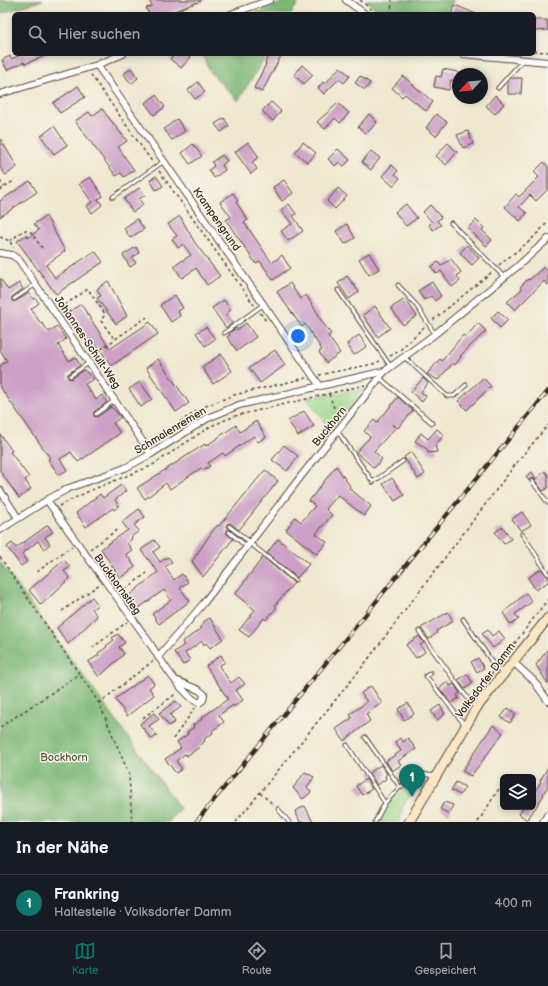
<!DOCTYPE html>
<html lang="de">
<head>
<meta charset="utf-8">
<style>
  :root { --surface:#171b24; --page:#242831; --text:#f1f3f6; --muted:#9ea1a6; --line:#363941; --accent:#0f766e }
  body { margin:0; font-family:"Balsamiq Sans",sans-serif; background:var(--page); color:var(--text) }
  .controls { position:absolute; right:12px; bottom:12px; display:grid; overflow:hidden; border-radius:6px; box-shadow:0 2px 6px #0003 }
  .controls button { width:36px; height:36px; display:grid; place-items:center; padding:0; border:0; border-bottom:1px solid var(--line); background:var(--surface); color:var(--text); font:20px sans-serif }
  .compass { position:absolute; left:452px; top:68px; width:36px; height:36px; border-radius:50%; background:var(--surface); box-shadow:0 2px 6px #0003; rotate:244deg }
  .you { position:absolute; left:298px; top:336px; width:14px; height:14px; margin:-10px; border:3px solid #fff; border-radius:50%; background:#1a73e8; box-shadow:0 0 0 6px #1a73e833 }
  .badge { display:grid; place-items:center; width:26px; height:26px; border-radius:50%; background:var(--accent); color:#fff; font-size:13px; font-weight:700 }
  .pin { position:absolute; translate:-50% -33px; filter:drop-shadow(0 1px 2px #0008) }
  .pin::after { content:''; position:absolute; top:21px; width:14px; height:12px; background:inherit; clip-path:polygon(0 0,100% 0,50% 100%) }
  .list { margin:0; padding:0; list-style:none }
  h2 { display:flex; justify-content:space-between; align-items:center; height:52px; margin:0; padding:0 16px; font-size:17px }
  h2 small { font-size:13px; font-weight:400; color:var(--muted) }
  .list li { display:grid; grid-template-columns:26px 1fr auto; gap:12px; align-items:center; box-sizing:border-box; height:56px; padding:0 16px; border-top:1px solid var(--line) }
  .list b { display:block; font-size:15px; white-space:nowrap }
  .list p { margin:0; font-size:13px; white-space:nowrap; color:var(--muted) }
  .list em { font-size:13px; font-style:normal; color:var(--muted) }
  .icon { flex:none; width:22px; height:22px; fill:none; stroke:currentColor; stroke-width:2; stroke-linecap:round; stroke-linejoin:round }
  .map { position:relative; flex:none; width:548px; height:822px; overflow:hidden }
  .search { position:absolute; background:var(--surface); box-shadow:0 2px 6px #0003; left:12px; right:12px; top:12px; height:44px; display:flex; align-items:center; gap:10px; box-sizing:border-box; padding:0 14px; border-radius:6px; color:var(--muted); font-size:15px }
  .sheet { height:108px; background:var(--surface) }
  nav { display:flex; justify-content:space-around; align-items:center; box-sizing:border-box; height:56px; border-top:1px solid var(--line); background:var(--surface); font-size:11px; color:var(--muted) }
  nav a { display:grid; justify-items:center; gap:2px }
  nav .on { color:var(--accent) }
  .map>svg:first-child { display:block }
</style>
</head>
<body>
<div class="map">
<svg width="548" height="822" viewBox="0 0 548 822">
  <rect width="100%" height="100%" fill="#f7f3e8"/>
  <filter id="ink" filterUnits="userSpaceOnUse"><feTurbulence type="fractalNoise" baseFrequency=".025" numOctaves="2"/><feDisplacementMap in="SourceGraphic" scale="8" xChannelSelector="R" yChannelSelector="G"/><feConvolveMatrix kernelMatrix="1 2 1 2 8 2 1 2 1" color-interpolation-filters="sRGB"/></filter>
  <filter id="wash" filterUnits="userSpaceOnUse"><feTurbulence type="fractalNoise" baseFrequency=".012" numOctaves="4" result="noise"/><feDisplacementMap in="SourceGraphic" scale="16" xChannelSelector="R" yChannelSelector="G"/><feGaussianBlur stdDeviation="0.9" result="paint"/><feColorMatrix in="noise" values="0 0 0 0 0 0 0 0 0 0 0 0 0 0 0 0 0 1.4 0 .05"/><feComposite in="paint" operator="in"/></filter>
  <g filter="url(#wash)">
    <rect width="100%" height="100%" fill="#efe8d0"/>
    <!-- green -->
    <g fill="#9ad68b" stroke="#6a8054">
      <polygon points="365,389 331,430 307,398"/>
      <path d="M422,774L402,808L400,822H375C384,799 402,786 422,774Z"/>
    </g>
    <!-- forest -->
    <g fill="#7bb777" stroke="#5b704a">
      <polygon points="0,0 43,0 0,14"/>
      <polygon points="290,0 300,0 291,14 251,14"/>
      <polygon points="366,0 453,0 447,14 381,14"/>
      <polygon points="202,54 267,54 238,101 211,73"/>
      <polygon points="0,562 180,808 169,822 0,822"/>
    </g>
    <g id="blocks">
      <!-- building -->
      <g fill="#cca0c6">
        <polygon points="149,0 201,0 201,1 166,14 149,14 146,8 152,6"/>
        <polygon points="455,5 476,14 451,14"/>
        <polygon points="534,20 547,20 548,30 534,31"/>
        <polygon points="23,54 50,54 25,64 24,62 7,70 2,60 10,56 11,59"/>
        <polygon points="175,54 187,54 191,57 181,68 170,59"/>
        <polygon points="269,54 282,54 262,92 254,88 266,64 265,63"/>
        <polygon points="302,65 313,75 304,84 294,75"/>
        <polygon points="340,67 350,76 344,83 339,79 324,94 318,88 323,82 325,84"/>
        <polygon points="131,68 138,78 131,84 124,74"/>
        <polygon points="443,69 458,72 456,81 451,80 449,90 434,87 436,76 441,77"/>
        <polygon points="360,76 370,83 365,90 355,83"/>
        <polygon points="403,76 433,102 426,111 405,94 402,97 392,88"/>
        <polygon points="511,78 522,78 521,94 508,94 508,81"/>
        <polygon points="198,82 205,92 195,99 188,90"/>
        <polygon points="78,86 85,97 60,113 53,103"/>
        <polygon points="156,95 165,107 154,115 145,103"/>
        <polygon points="495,95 504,104 495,114 486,106"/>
        <polygon points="271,102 281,111 273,121 262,111"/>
        <polygon points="338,103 349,113 340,123 335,118 325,129 317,122"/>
        <polygon points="102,109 127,141 118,147 134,170 124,177 121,173 116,176 75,121 89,112 92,116"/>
        <polygon points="369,114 377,122 366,134 358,127"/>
        <polygon points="436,114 447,122 436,136 426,128"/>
        <polygon points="224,118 229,126 221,132 215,124"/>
        <polygon points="177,119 185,131 172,140 164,129"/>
        <polygon points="54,126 67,145 54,154 41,136"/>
        <polygon points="468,131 473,144 463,148 457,135"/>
        <polygon points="0,138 17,167 6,175 0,168"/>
        <polygon points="248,142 259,157 252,162 257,169 251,174 235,152"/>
        <polygon points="303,142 316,153 308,163 295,152"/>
        <polygon points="448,143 457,152 446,165 436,156"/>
        <polygon points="193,144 202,156 190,164 182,153"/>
        <polygon points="338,149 350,160 344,166 339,162 335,166 328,159"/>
        <polygon points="371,151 380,158 371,170 362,162"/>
        <polygon points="222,155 227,161 222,165 225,170 214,178 209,170 214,166 212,162"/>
        <polygon points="544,162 548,167 548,189 536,201 530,195 519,207 527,213 520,221 505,207 516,194 519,197 539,177 534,172"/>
        <polygon points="392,165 398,171 395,174 400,178 393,186 382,176"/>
        <polygon points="156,176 163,186 156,190 150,180"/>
        <polygon points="90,177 103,196 98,199 102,205 92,213 87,206 92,202 79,184"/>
        <polygon points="284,180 293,193 282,201 273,187"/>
        <polygon points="30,181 37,192 0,217 0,201"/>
        <polygon points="139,188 145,195 139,199 143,205 133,212 124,199"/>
        <polygon points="338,188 347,196 335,209 327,201"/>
        <polygon points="233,193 238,201 236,202 248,220 244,222 272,263 282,255 290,268 273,280 260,261 256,264 226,220 231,217 220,202"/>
        <polygon points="289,204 296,214 293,216 303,231 288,241 281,231 292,224 281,210"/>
        <polygon points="406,204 417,218 406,226 395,212"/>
        <polygon points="430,205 441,217 437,221 441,225 433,230 429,225 432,222 423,212"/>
        <polygon points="46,216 65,251 46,265 55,278 95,251 103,262 56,294 17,241 26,235 28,238 39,230 34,224"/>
        <polygon points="180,216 195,243 220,276 207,285 196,268 182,278 174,266 191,255 183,244 178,248 172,239 177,236 168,224"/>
        <polygon points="137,219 144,229 130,238 124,228"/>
        <polygon points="476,220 484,228 482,230 492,240 486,246 468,228"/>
        <polygon points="347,224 355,238 345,244 336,231"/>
        <polygon points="467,245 479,258 472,265 460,253"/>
        <polygon points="136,247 139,253 132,258 136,263 130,267 123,255"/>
        <polygon points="369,253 379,269 369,275 359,259"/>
        <polygon points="451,259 461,272 457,276 460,281 452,287 441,271 437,274 431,267 438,262 441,266"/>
        <polygon points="544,267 548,271 548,285 544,281 515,310 507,302 522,289 520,287 528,279 529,280"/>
        <polygon points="347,276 359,292 349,299 338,283"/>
        <polygon points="0,278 8,290 19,283 23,289 12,297 12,301 16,301 29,293 33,299 35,298 39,303 31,309 41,324 42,323 49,332 57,326 66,339 58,345 69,361 75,357 80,365 68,374 68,378 71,379 84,370 94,379 85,384 96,400 102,395 107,402 94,412 94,416 97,417 111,407 121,417 113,423 120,433 112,439 78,462 71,452 60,459 67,470 59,475 48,459 50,458 0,387 0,366 7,361 0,350"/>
        <polygon points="108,281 127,316 116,324 97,298 101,296 97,289"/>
        <polygon points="432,282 441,296 435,301 431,296 424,300 418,291"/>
        <polygon points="290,283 300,299 306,295 319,315 318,316 331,334 328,336 340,353 326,363 319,352 322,350 305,324 302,327 277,292"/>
        <polygon points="175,295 183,308 178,311 180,316 171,322 160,305"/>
        <polygon points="405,299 417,316 403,325 391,308"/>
        <polygon points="224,300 231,310 226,314 232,323 226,328 212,308"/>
        <polygon points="81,304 110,349 150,322 158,334 111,366 98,346 92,350 67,313"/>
        <polygon points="375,306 390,328 378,337 363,315"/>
        <polygon points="498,311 508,320 500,328 491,318"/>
        <polygon points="246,323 256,337 237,351 227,337 230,335 229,333 236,328 237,330"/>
        <polygon points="478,323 486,331 460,356 461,357 455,365 453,363 438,380 427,374 440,359 442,361 463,335 466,337"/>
        <polygon points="206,327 215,339 205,346 196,333"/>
        <polygon points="359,335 367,346 354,355 347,344"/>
        <polygon points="275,350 285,365 260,383 249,368"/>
        <polygon points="221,354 232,371 213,384 202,367"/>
        <polygon points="158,359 189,403 176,412 146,368"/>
        <polygon points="423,378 428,383 421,392 426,396 422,402 411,392"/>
        <polygon points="483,378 491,386 467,410 458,401"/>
        <polygon points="140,382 152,399 141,407 129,389"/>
        <polygon points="398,397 413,411 398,428 392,424 395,428 374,451 382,459 374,468 356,452 370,437 364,431 374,420 377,423"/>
        <polygon points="304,411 314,426 298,436 288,421"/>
        <polygon points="256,421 266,437 258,442 254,436 225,456 223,453 208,463 210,466 203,470 201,468 170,489 166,483 145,499 137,488 205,444 206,446 236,425 240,432"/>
        <polygon points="437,429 444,435 435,445 437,452 428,453 428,450 415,441 421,433 428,439"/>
        <polygon points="0,434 12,451 10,452 29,477 25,480 31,489 19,498 0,471"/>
        <polygon points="284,445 298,456 287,471 272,460"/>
        <polygon points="411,452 425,474 418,479 404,457"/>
        <polygon points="336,466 350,486 349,488 371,506 364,516 338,495 326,509 332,515 316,534 327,542 317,554 286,530 295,517 301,522 315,506 309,501"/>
        <polygon points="265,470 278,481 239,530 230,523 227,524 226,527 228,529 226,533 233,539 203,577 192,561 214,529 218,525 219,526"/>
        <polygon points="545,471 548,475 548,488 543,491 534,479 531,478 529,481 526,476 532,472 536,479"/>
        <polygon points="392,478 404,495 395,501 383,484"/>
        <polygon points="121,485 126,491 115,500 119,506 114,510 113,508 86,527 76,513 100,494 103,498"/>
        <polygon points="139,509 145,517 134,525 139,531 131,537 132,539 127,543 132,550 126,554 135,567 120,578 101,549 128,530 122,522"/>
        <polygon points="522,512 531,525 521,531 512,519"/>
        <polygon points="48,525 53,532 45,537 50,544 44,549 38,541 22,554 27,562 21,566 7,547 12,543 16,548"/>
        <polygon points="503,527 511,539 504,544 495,532"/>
        <polygon points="278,539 309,564 297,578 267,553"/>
        <polygon points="154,540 160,547 153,552 160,562 168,557 172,562 165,567 174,580 182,574 188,582 180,588 190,601 159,624 152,614 171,600 164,590 136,610 127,597 158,572 141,550"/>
        <polygon points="263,557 294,583 275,605 277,607 266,620 264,618 249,637 239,630 255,610 235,594"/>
        <polygon points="64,560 70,567 64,571 70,578 41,605 29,590"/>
        <polygon points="541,569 548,577 548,582 536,590 528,578"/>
        <polygon points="526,593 532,602 515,614 519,619 511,625 503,613"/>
        <polygon points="92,597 98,605 92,609 97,616 68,644 57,628"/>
        <polygon points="448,612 453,621 436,631 437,633 429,639 421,628"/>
        <polygon points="210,618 223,639 210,648 206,643 204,645 202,641 185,653 190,660 183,665 174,652 184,645 182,642 201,629 200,627 204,624 203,622"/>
        <polygon points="488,630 492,636 499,631 505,639 493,648 482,634"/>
        <polygon points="118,634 125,643 119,647 124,654 99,677 88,662 99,655 98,653 107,647 106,646 114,640 112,638"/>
        <polygon points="419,636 424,643 420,645 425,652 416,658 406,645"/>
        <polygon points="548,649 548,684 536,665"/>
        <polygon points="221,655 225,662 219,666 231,683 239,677 245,684 236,690 243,700 234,707 233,705 219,715 224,722 212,731 213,733 204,739 205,741 198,748 187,756 185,754 176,761 182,769 176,773 165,759 181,748 177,742 188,734 187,732 194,727 193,725 202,719 201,718 228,699 206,666"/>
        <polygon points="478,658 484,668 477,672 471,662"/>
        <polygon points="467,674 473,683 465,689 458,680"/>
        <polygon points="148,675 154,684 149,688 154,695 127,716 115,699"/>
        <polygon points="448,682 450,686 454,684 460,693 457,695 459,698 451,703 439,688"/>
        <polygon points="371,686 382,703 366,714 370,721 344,741 336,729 352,718 350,714 367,702 361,693"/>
        <polygon points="176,701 181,707 170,715 175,722 169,726 159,713"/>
        <polygon points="408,703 414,714 404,720 398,709"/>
        <polygon points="440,705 445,714 437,720 431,711"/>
        <polygon points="508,708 516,714 510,723 501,717"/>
        <polygon points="154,713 159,719 149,726 157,736 151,739 140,724"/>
        <polygon points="493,725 503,733 471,776 462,771"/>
        <polygon points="400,738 403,742 408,738 416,749 398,761 401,765 392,771 386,761 401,751 395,742"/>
        <polygon points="381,765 387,774 385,776 386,779 377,785 369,773"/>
        <polygon points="548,767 548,786 543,794 544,795 527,820 519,814 524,807 533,807 533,794 541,782 540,781"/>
        <polygon points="305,772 314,777 307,787 311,792 303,799 293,788"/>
        <polygon points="366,779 372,789 362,795 356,786"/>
        <polygon points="456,782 465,787 460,795 451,790"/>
        <polygon points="444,802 453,805 449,814 440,809"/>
        <polygon points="305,806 313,822 300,822 295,811"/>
      </g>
    </g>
  </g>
  <g filter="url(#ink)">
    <use href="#blocks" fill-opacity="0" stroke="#564639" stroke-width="1"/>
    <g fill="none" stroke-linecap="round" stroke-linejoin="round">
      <defs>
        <g id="service">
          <polyline points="498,88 523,60"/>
          <polyline points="113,197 164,161"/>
          <polyline points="451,223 504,277"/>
          <polyline points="398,285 416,305 435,334"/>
          <polyline points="338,290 391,367"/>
          <polyline points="14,299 36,284"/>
          <polyline points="224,333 264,304"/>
          <polyline points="404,357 447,396 454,396 466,385"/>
          <polyline points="70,376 90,362"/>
          <polyline points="380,378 432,423"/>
          <polyline points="96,414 115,400"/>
          <polyline points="338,432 373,482 403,461"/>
          <polyline points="532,481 548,503"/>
          <polyline points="229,526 250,542"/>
          <polyline points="229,532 247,547"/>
          <path d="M522,534C532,547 539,561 548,574"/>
          <polyline points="250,543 295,580"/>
          <polyline points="463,619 496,668 502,672"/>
          <polyline points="419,631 466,696 475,706"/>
          <polyline points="431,673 426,676 464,724"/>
          <polyline points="365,737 400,787"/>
          <polyline points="347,745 385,803"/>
          <polyline points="278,809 289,822"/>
          <polyline points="375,822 385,803 400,787 422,774 434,776"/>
        </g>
        <g id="minor">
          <polyline points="346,0 365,14"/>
          <polyline points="231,14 270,0"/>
          <polyline points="463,54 548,62"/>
          <polyline points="97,65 320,386"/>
          <polyline points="0,94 97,65 123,54"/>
          <polyline points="0,253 12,255 19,260 151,454"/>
          <polyline points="0,490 18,518"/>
          <path d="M47,500C79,547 114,592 147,639C158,656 181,694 199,703L203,700L204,694L199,690L175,680"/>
          <polyline points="0,530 47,500 69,488 125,468 151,454 208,418 239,405 385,371"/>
          <polyline points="158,657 203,604 302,475 385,371 435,334 518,266 548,239"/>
          <polyline points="513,662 533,680 548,701"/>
          <polyline points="543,822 548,814"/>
        </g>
        <polyline id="secondary" points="409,822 477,707 548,618"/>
      </defs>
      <!-- service casing -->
      <use href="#service" stroke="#564639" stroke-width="5"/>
      <!-- minor casing -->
      <use href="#minor" stroke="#564639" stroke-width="8"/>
      <!-- secondary casing -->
      <use href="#secondary" stroke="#564639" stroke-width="11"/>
      <!-- path -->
      <g stroke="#564639" stroke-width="1.5" stroke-dasharray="3 3" stroke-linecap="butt">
        <polyline points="360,0 377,14"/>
        <polyline points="391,14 392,0"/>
        <polyline points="534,51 548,52"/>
        <polyline points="91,75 153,163"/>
        <polyline points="159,171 254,305"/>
        <polyline points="0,181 4,187"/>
        <polyline points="0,190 15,180"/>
        <polyline points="0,237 10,241 13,248"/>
        <polyline points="10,241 24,230 31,232 42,248"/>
        <polyline points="499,265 531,240 548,222"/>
        <polyline points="60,308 88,289 105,314 101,321 115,340"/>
        <polyline points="260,313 266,321"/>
        <polyline points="433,320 492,272"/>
        <polyline points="91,356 147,317"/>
        <polyline points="390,356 399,351 424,327"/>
        <polyline points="319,375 373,364 380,361"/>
        <polyline points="329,394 338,419"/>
        <polyline points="150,442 201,408 234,395 306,378"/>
        <polyline points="59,506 89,491 151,466 211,426 235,416 365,385"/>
        <polyline points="90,549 117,530"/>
        <polyline points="0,557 99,703 129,774 132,822"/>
        <polyline points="37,572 72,546"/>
        <polyline points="121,592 147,573"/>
        <polyline points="62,611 100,584"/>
        <polyline points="92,648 127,622"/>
        <polyline points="500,663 548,599"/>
        <polyline points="490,679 489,677 493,672"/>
        <polyline points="99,703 153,661"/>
        <polyline points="143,718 177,693"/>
        <polyline points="0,727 80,674"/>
        <polyline points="173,739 195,708"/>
        <polyline points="260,793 274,805"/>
        <polyline points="236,822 363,666 518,461 548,425"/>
        <polyline points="478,822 502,784"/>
      </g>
      <!-- service -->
      <use href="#service" stroke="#fff" stroke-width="3"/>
      <!-- minor -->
      <use href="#minor" stroke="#fff" stroke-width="6"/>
      <!-- secondary -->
      <use href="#secondary" stroke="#fbe6c4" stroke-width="9"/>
      <defs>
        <polyline id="rail" points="196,822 548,391"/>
      </defs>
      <!-- rail casing -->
      <use href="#rail" stroke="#3b2a1e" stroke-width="4"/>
      <!-- rail -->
      <use href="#rail" stroke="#f7f3e8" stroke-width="2.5" stroke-dasharray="8" stroke-linecap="butt"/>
    </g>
  </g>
  <g text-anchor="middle" stroke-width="3" stroke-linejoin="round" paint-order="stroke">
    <!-- street labels -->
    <g font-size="11" fill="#3b2a1e" stroke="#f7f3e8">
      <text transform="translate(217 219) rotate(55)" y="4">Krampengrund</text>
      <text transform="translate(88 342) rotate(56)" y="4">Johannes-Schult-Weg</text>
      <text transform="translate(329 426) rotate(-51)" y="4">Buckhorn</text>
      <text transform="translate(170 430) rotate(-31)" y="4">Schmalenremen</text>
      <text transform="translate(118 584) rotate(54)" y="4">Buckhornstieg</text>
      <text transform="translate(485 680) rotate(-53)" y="4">Volksdorfer Damm</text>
    </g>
    <!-- park labels -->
    <g font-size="11" fill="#535539" stroke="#f7f3e8">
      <text x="64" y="761">Bockhorn</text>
    </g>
  </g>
</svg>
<div class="controls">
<button><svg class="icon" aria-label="layers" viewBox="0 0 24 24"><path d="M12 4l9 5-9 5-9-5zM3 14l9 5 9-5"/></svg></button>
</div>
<svg class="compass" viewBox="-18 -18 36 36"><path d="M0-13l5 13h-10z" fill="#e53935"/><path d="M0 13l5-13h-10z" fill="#9ea1a6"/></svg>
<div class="you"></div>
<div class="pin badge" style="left:412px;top:797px">1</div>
<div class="search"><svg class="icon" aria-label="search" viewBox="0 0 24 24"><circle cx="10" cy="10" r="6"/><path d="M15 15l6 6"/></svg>Hier suchen</div>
</div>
<section class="sheet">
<h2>In der Nähe<small></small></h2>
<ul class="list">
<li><span class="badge">1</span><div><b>Frankring</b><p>Haltestelle · Volksdorfer Damm</p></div><em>400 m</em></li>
</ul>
</section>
<nav>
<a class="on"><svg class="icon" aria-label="map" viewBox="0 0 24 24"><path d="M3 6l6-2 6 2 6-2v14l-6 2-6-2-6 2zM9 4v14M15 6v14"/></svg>Karte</a>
<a><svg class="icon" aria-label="directions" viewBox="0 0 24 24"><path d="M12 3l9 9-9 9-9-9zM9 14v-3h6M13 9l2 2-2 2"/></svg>Route</a>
<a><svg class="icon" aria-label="saved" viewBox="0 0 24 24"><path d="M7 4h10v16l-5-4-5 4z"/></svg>Gespeichert</a>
</nav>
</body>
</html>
